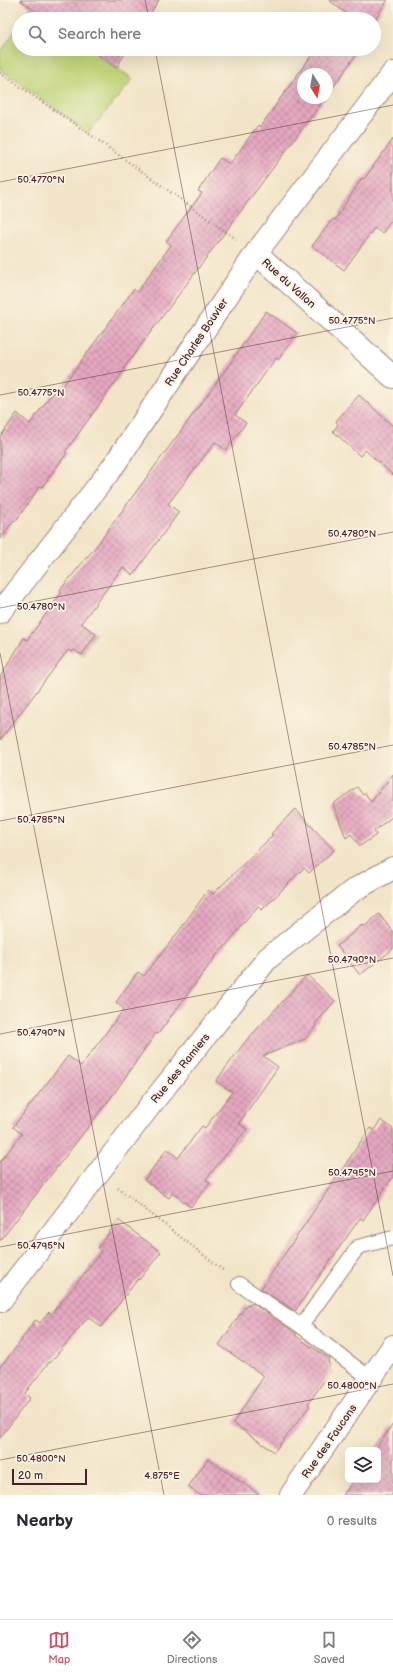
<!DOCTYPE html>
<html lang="en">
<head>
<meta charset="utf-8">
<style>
  :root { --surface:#fff; --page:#f7f7f7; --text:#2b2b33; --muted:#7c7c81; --line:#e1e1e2; --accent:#d1495b }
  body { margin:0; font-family:"Balsamiq Sans",sans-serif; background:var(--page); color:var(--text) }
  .controls { position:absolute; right:12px; bottom:12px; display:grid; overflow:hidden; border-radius:6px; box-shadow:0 4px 16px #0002 }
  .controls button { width:36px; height:36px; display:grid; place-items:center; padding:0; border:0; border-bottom:1px solid var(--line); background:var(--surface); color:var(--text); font:20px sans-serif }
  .compass { position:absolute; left:297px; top:68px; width:36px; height:36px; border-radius:50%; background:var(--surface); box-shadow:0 4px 16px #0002; rotate:169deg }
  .scale { position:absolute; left:12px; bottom:10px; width:75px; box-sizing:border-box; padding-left:4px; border:2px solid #4a1f2b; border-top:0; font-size:11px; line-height:14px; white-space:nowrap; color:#4a1f2b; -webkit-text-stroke:3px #fcf5e5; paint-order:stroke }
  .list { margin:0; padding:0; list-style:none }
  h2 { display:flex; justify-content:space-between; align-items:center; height:52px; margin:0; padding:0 16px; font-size:17px }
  h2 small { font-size:13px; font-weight:400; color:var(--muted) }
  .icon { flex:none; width:22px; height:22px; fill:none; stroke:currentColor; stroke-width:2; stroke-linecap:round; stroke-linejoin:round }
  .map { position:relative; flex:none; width:393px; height:1495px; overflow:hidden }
  .search { position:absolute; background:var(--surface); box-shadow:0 4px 16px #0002; left:12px; right:12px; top:12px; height:44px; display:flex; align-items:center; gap:10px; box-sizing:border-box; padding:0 14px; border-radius:22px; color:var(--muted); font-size:15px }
  .sheet { height:124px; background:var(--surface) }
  nav { display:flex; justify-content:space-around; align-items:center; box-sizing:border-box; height:56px; border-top:1px solid var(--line); background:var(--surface); font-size:11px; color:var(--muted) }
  nav a { display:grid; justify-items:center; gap:2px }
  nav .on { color:var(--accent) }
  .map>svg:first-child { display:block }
</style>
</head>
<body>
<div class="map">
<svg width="393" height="1495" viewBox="0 0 393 1495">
  <defs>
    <pattern id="building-cross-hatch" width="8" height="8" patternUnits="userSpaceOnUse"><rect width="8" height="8" fill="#e5a7c1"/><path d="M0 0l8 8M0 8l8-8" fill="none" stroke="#bc879d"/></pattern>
  </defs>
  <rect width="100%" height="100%" fill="#fcf5e5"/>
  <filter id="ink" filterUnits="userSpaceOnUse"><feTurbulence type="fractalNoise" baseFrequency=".025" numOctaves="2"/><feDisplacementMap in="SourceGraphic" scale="8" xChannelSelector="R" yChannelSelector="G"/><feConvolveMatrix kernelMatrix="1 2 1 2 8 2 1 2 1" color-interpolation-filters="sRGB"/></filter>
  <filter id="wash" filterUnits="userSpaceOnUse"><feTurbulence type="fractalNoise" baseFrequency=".012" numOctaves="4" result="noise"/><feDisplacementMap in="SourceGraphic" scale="16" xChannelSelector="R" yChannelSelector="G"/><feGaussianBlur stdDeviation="0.9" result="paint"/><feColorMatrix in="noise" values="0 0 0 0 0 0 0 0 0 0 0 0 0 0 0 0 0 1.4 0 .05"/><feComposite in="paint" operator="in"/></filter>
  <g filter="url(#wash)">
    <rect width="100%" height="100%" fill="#f2e4c7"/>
    <!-- green -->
    <g fill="#bed275" stroke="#847850">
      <polygon points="31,8 47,19 23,19"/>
      <polygon points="19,25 19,49 90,49 133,79 88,133 0,69 0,53"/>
    </g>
    <g id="blocks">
      <!-- building -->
      <g fill="url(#building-cross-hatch)">
        <polygon points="20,0 159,0 147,19 47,19"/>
        <polygon points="329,0 388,0 374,20 353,19"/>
        <polygon points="90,49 128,49 116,68"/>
        <polygon points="316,49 360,49 327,96 327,74 303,74 303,98 325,98 124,368 125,369 65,452 67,453 42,487 40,486 16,521 14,520 0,539 0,437 17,413 30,424 53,392 57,394 134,289 137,292 171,245 166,241 202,193 198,191 220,158 230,164 258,125 260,127"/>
        <polygon points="393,139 393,219 382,233 374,228 344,270 312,246 333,219 335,220 362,178 364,179"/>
        <polygon points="266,311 297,333 278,360 276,358 235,415 246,423 226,450 215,442 168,504 179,512 133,575 123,567 81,623 96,634 82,655 74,650 72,652 68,650 0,740 0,677 24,638 27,640 62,592 60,590 97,545 222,375"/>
        <polygon points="359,395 393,426 393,475 365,450 360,456 333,431 338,425 336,421"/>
        <polygon points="393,774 393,816 374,831 376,835 360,846 351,834 346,838 333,804 357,787 363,795 365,793 371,802"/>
        <polygon points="295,809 334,850 309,873 304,868 262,910 258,906 223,949 222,948 158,1034 156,1033 115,1092 0,1241 0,1162 22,1134 13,1127 68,1056 81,1066 124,1009 116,1002 138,972 144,976 179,931 208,890 213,894 273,835 271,834"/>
        <polygon points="379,914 393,932 393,949 360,975 337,946 362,925 364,927"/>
        <polygon points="307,975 335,1001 315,1024 316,1026 305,1039 263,1056 278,1067 239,1123 247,1129 206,1179 210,1183 191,1207 172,1193 169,1198 144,1180 167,1149 178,1158 202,1126 205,1128 232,1092 216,1081 245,1042"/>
        <polygon points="381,1120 393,1129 393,1177 363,1220 360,1218 295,1311 261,1289 370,1128 374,1130"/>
        <polygon points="118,1220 161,1252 139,1280 138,1279 101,1327 88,1317 50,1363 49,1362 25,1393 30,1398 0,1438 0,1367 22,1340 21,1340 35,1320 40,1323 49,1312 51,1314 86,1272 101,1251 98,1248"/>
        <polygon points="252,1303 296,1333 296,1336 328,1358 330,1372 308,1404 310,1406 274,1452 233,1423 264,1376 219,1345 247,1304 249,1306"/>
        <polygon points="393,1424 393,1495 343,1495 354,1480 378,1480 378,1450 375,1450"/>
        <polygon points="208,1459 260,1495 200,1495 188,1487"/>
      </g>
    </g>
  </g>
  <g filter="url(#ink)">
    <use href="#blocks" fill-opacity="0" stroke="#9e8279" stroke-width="1"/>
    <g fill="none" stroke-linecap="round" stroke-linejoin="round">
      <defs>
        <g id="service">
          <polyline points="239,1284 301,1326 371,1379"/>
          <polyline points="301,1326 358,1247 393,1238"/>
        </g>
        <g id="minor">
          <polyline points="256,253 393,377"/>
          <polyline points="0,612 112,468 256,253 393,73"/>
          <polyline points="0,1301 152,1103 268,958 354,890 393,868"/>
          <polyline points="291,1495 393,1346"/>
        </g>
      </defs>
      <!-- service casing -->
      <use href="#service" stroke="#9e8279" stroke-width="16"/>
      <!-- minor casing -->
      <use href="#minor" stroke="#9e8279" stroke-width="24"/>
      <!-- path -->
      <g stroke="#9e8279" stroke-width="2.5" stroke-dasharray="1 3" stroke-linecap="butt">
        <polyline points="0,73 88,133 236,239"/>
        <polyline points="118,1188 224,1271"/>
      </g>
      <!-- service -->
      <use href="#service" stroke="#fff" stroke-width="14"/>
      <!-- minor -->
      <use href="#minor" stroke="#fff" stroke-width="22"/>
    </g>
  </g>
  <!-- ticks -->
  <path fill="none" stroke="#4a1f2b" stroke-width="1" stroke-opacity="0.45" d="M145,0L149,19M155,49L393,1276M0,182L393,105M0,395L393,318M0,608L393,532M0,653L164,1495M0,821L393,745M0,1034L393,958M0,1247L393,1171M0,1460L393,1384"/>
  <g text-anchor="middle" stroke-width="3.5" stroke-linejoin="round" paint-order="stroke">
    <!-- street labels -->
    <g font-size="11" fill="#4a1f2b" stroke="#fcf5e5">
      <text transform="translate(289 283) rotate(42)" y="4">Rue du Vallon</text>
      <text transform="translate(196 342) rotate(-56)" y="4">Rue Charles Bouvier</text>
      <text transform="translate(180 1068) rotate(-51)" y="4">Rue des Ramiers</text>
      <text transform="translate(329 1441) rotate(-55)" y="4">Rue des Faucons</text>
    </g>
  </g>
  <g font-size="10" text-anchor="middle" fill="#4a1f2b" stroke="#fcf5e5" stroke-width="3.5" stroke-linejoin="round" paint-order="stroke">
    <text x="41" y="183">50.4770°N</text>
    <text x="352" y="324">50.4775°N</text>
    <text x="41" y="396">50.4775°N</text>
    <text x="352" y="537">50.4780°N</text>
    <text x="41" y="610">50.4780°N</text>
    <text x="352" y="750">50.4785°N</text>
    <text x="41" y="823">50.4785°N</text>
    <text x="352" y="963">50.4790°N</text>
    <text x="41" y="1036">50.4790°N</text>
    <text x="352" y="1176">50.4795°N</text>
    <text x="41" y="1249">50.4795°N</text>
    <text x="352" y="1389">50.4800°N</text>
    <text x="41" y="1462">50.4800°N</text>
    <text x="162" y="1479">4.875°E</text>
  </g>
</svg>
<div class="controls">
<button><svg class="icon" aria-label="layers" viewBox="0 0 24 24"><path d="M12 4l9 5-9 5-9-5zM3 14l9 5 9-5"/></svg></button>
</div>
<svg class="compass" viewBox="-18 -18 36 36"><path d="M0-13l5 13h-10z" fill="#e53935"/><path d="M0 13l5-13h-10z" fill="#7c7c81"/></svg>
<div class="scale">20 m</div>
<div class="search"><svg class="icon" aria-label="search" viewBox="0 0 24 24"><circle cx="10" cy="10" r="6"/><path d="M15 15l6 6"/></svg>Search here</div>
</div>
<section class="sheet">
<h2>Nearby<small>0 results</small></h2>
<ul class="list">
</ul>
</section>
<nav>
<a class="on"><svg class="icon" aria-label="map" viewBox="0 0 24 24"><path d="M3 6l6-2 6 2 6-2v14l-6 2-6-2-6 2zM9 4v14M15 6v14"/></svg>Map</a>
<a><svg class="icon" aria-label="directions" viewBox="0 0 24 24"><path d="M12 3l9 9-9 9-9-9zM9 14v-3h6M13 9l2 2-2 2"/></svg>Directions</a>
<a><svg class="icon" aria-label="saved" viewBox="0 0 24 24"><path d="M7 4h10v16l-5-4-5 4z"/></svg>Saved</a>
</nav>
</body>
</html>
